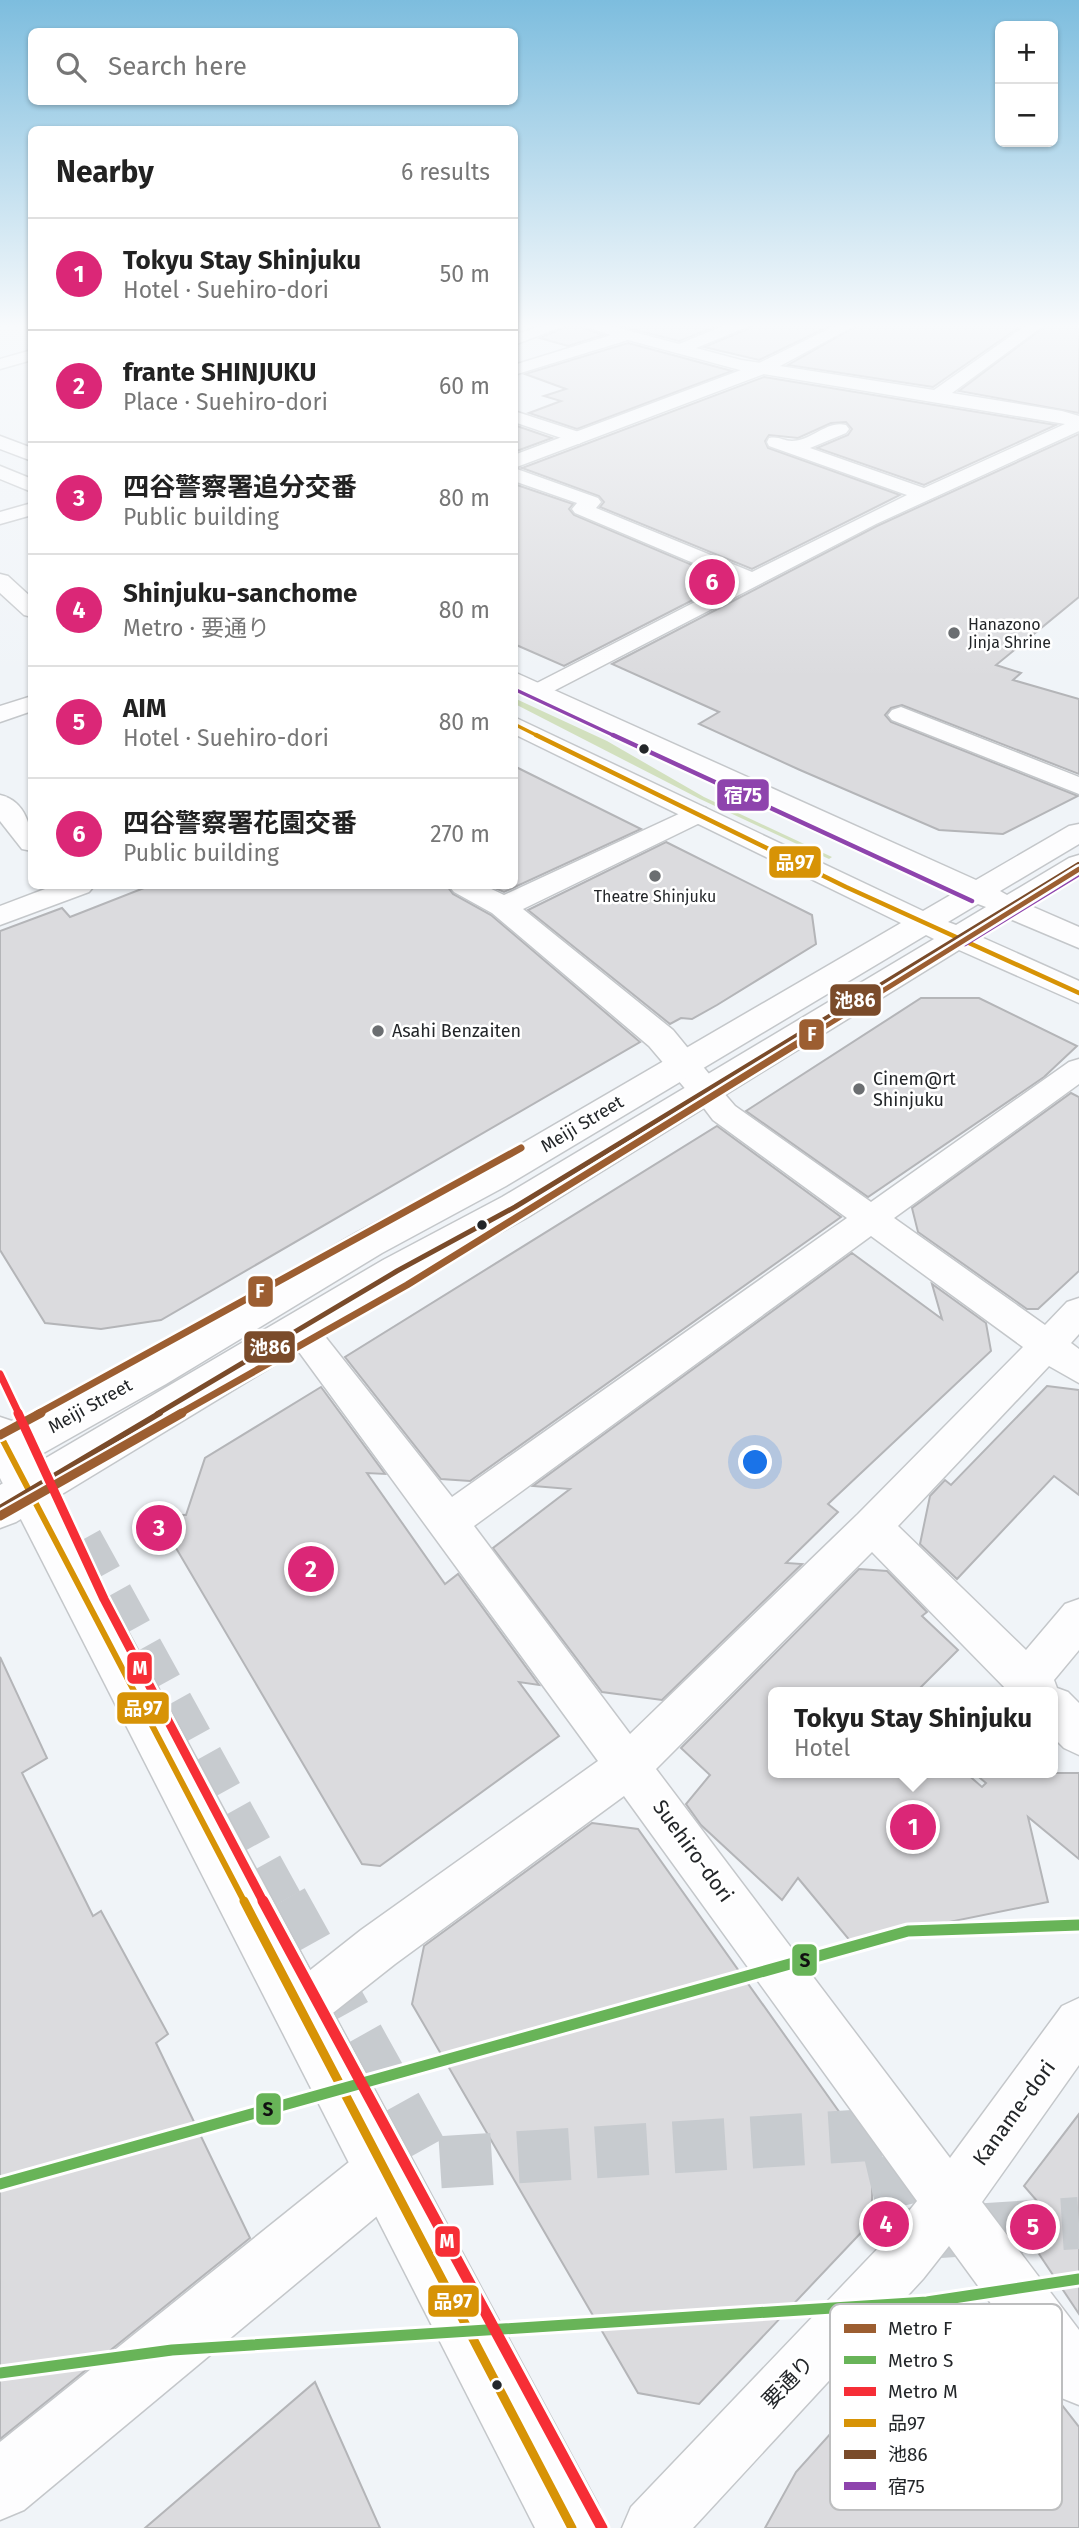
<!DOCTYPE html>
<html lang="en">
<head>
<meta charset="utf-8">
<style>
  :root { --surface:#fff; --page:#f6f6f6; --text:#222; --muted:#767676; --line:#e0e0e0; --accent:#db2777 }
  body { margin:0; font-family:"Fira Sans","Noto Sans JP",sans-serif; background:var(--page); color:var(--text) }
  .controls { position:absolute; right:21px; top:21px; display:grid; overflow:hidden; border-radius:10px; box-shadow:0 2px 5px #0004 }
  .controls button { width:63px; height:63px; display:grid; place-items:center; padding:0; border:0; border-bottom:2px solid var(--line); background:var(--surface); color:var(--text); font:35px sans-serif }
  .you { position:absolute; left:756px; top:1463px; width:24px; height:24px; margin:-18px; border:5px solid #fff; border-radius:50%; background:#1a73e8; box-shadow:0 0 0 10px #1a73e833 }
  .badge { display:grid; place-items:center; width:46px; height:46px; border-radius:50%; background:var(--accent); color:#fff; font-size:23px; font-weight:700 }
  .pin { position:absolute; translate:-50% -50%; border:4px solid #fff; box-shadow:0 2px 7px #0006 }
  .popup { position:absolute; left:768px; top:1687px; width:290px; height:91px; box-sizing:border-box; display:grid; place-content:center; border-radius:10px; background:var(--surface); filter:drop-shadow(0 2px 5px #0005); font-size:23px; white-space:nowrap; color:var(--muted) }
  .popup b { font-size:26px; color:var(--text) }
  .popup::after { content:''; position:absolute; left:50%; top:100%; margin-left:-14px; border:14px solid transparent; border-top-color:var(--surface) }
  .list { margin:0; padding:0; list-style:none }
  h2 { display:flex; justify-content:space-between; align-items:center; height:91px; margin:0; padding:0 28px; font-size:30px }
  h2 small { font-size:23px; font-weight:400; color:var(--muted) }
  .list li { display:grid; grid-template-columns:46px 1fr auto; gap:21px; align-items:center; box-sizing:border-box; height:112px; padding:0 28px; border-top:2px solid var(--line) }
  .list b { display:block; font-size:26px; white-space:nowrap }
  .list p { margin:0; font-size:23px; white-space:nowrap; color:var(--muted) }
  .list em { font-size:23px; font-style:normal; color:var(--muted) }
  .icon { flex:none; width:38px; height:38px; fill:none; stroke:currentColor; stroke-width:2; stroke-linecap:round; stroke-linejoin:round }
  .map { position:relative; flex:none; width:1079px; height:2528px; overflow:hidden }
  .search { position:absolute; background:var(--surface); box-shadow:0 2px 5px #0004; left:28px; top:28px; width:490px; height:77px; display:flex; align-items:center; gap:18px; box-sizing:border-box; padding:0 24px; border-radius:10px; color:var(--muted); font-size:26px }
  .panel { position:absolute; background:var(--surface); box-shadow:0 2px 5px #0004; left:28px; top:126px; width:490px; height:763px; border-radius:10px }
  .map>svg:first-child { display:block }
</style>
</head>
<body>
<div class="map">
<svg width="1079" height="2528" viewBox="0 0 1079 2528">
  <rect width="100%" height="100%" fill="#f0f4f8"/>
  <!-- green -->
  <polygon fill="#d2e0be" points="514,698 607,741 704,797 832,857 829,859 700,799 515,704"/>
  <!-- building -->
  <g fill="#dbdbde" stroke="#b4b5b8" stroke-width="2">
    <polygon points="572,324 603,335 568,346 540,338"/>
    <polygon points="612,324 722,324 679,341"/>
    <polygon points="752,324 834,324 759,360 704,347 748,329"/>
    <polygon points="860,324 1024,324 933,387 788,365"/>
    <polygon points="1048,324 1079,324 1079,413 959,391"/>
    <polygon points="628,343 732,371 577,429 529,413 561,401 544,396 566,389 525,374"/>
    <polygon points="764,377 1056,425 924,485 817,448 848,435 852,429 846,422 831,423 798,438 769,435 765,441 768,448 900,495 752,569 600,507 604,502 599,496 522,468"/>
    <polygon points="514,425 552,438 514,452"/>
    <polygon points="1079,434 1079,597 996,665 1021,673 1013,680 1079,699 1079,774 902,705 891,708 885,715 891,722 1078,796 1003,834 939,830 800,770 699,724 719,712 612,664 877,526"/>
    <polygon points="514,484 573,504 569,509 574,515 730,581 564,666 514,644"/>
    <polygon points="514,766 641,829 504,892 490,886 514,886"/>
    <polygon points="666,842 812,915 816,944 717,1005 692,1019 681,1018 670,1024 528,910"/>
    <polygon points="149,886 447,886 453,894 491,915 640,1042 161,1320 101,1329 45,1323 0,1250 0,931 62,908 70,917"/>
    <polygon points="921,998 979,998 1077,1046 1044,1077 868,1197 746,1111"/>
    <polygon points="1071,1093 1079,1097 1079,1271 1038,1309 1027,1309 918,1232 912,1208"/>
    <polygon points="717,1126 841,1217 470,1481 441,1479 345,1357"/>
    <polygon points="852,1253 942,1319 932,1284 986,1323 991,1351 828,1504 838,1512 786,1563 802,1564 662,1700 602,1692 493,1548 570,1489 533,1486"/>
    <polygon points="1047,1386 1079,1390 1079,1495 1054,1476 957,1579 920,1544 930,1496 945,1480 951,1485"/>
    <polygon points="321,1387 385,1474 367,1473 445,1584 458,1574 539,1685 519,1682 559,1736 380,1866 362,1864 156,1514 186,1515 205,1458"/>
    <polygon points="859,1569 887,1571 927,1612 922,1616 958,1650 916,1692 773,1692 773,1773 966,1773 982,1787 986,1783 974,1773 1079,1773 1079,1859 1028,1817 1048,1902 851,1942 798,1878 782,1900 701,1825 686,1804 710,1775 681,1748"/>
    <polygon points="0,1657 47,1758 22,1773 93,1916 101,1911 168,2034 156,2043 250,2238 0,2439"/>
    <polygon points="592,1823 638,1829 872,2158 872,2221 699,2404 638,2393 412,2004 424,1946"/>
    <polygon points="1079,2114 1079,2314 1033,2245 1057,2224 1024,2186"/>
    <polygon points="945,2306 991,2314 1079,2427 1079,2528 765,2528 796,2472"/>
    <polygon points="315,2382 380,2528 145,2528"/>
  </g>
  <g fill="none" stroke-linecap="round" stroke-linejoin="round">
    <!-- pedestrian-tunnel-far1 -->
    <polyline stroke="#c7cbcf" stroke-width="41" stroke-dasharray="41 21" stroke-linecap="butt" points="82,1540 283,1903"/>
    <!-- pedestrian-tunnel -->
    <polyline stroke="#c7cbcf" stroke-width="52" stroke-dasharray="52 26" stroke-linecap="butt" points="282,1901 428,2163 885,2134 909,2234 1079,2223"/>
    <defs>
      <path id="pedestrian" d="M1079,1059V1084L894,1218L1045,1325L1067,1302L1079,1298V1334L1071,1343L1079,1349V1383L1049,1366L898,1526L1026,1650L1065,1604L1079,1599V1650L1054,1680L1057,1688L1068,1692L1079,1703V1755L1064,1748L1053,1737V1692H1009L872,1552L656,1769L950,2158L1062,2006L1079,1998V2065L982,2202L1079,2330V2405L1059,2397L949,2246L923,2279L693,2528H622L631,2507L885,2241L917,2201L624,1796L395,1964L319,2024L302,2031L285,2024L278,2007L285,1990L361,1930L598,1761L283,1330L288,1320L300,1316L312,1320L452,1497L847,1218L713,1120L691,1091L696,1084L706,1081L716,1084L735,1106L871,1202L1069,1062ZM871,1236L1023,1347L858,1514L630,1734L474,1526Z"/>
      <g id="minor">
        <polygon points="547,324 569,324 514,345 514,335"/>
        <path d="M579,324H603L679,344L728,324H749L747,327L696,348L741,360L934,390L1028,324H1046L952,393L1062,411L1079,416V431L876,524L540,698L531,696L528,691L531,686L736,581L575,513L572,509L577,503L514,481V468L598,498L601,502L596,508L752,572L907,495L769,446L767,442L769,438C779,436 783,441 792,441C811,441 827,420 846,425L849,429L846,433L810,448L924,488L1065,424L740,370L628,340L514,375V365L611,335Z"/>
        <polygon points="32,350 32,360 0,369 0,359"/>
        <polygon points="514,411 585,434 588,438 579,444 514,422"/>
        <polygon points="32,503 32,515 0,524 0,512"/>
        <polygon points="0,574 8,576 32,598 32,617 24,615 0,593"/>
        <polygon points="32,696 32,711 0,722 0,706"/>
        <polygon points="901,707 1079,777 1079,794 892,720 888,715 892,710"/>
        <path d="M0,795C26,801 32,828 32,851L22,849L0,821Z"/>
        <polygon points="696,806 706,808 710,814 706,820 523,909 673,1030 723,1091 718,1099 706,1103 694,1099 649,1046 492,913 454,892 449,886 485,886 504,895"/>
        <polygon points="53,886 94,886 89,892 0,925 0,906"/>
        <polygon points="385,2141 406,2150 415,2171 406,2192 24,2510 0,2520 0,2442 364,2150"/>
      </g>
      <g id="tertiary">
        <polygon points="839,324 858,324 769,372 514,468 514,455 757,364"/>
        <polygon points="0,1417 15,1422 597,2503 607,2528 535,2528 0,1478"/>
      </g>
      <g id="primary">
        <polygon points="0,436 32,448 32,461 0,449"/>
        <polygon points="0,466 32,479 32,492 0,479"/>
        <path d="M514,672L976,880L1069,826L1079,824V844L1000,891L1007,895L1069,858L1079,855V876L1031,906L1079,927V948L1010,919L981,937L1079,981V1003L959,950L528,1217L411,1282L16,1522L0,1528V1485L383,1260L502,1197L934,939L926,935L506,1186L382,1253L166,1384L15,1469L0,1475V1434L136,1360L356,1233L480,1168L901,923L514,734V717L923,911L954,893L514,688ZM978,904L986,907L956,925L948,922Z"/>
      </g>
    </defs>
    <!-- pedestrian casing -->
    <use href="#pedestrian" stroke="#c4c7ca" stroke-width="3"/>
    <!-- minor casing -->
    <use href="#minor" stroke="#c4c7ca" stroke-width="3"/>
    <!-- tertiary casing -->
    <use href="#tertiary" stroke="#c4c7ca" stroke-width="3"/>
    <!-- primary casing -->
    <use href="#primary" stroke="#c4c7ca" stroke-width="3"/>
    <!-- pedestrian -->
    <use href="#pedestrian" fill="#fdfdfe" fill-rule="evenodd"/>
    <!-- minor -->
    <use href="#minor" fill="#fdfdfe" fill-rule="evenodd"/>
    <!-- tertiary -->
    <use href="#tertiary" fill="#fdfdfe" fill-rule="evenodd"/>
    <!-- primary -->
    <use href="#primary" fill="#fdfdfe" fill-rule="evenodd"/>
    <defs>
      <polyline id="bus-1-far3" points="514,724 540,737"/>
      <polyline id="bus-1-far2" points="536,735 846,887 1079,993"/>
      <polyline id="bus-1-far1" points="0,1435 245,1903"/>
      <polyline id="bus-1" points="244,1901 572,2528"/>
      <polyline id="bus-2-far2" points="800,1034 1079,864"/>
      <polyline id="bus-2-far1" points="157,1414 397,1271 515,1207 803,1032"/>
      <polyline id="bus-2" points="0,1508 160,1413"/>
      <polyline id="bus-3-far1" points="514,689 617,737"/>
      <g id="bus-3">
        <polyline points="613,735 972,901"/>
        <polyline points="965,944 1079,874"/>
      </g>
    </defs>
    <!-- bus-1-far3 casing -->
    <use href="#bus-1-far3" stroke="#fff" stroke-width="7"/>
    <!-- bus-1-far2 casing -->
    <use href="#bus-1-far2" stroke="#fff" stroke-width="9"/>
    <!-- bus-1-far1 casing -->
    <use href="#bus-1-far1" stroke="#fff" stroke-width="11"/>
    <!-- bus-1 casing -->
    <use href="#bus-1" stroke="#fff" stroke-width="14"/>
    <!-- bus-2-far2 casing -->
    <use href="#bus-2-far2" stroke="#fff" stroke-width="9"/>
    <!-- bus-2-far1 casing -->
    <use href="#bus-2-far1" stroke="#fff" stroke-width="10"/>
    <!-- bus-2 casing -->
    <use href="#bus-2" stroke="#fff" stroke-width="11"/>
    <!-- bus-3-far1 casing -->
    <use href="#bus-3-far1" stroke="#fff" stroke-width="7"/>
    <!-- bus-3 casing -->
    <use href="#bus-3" stroke="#fff" stroke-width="9"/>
    <!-- bus-1-far3 -->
    <use href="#bus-1-far3" stroke="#d79306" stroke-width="3.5"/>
    <!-- bus-1-far2 -->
    <use href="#bus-1-far2" stroke="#d79306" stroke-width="4.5"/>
    <!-- bus-1-far1 -->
    <use href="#bus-1-far1" stroke="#d79306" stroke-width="6"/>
    <!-- bus-1 -->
    <use href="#bus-1" stroke="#d79306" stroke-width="9"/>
    <!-- bus-2-far2 -->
    <use href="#bus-2-far2" stroke="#7a4b2a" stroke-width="4.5"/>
    <!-- bus-2-far1 -->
    <use href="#bus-2-far1" stroke="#7a4b2a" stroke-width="5"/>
    <!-- bus-2 -->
    <use href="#bus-2" stroke="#7a4b2a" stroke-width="6"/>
    <!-- bus-3-far1 -->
    <use href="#bus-3-far1" stroke="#8e44ad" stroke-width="3.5"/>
    <!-- bus-3 -->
    <use href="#bus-3" stroke="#8e44ad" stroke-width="4.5"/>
    <defs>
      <polyline id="metro-1-far2" points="813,1034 1079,869"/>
      <g id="metro-1-far1">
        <polyline points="37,1414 521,1148"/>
        <polyline points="179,1414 407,1285 816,1032"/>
      </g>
      <g id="metro-1">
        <polyline points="0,1435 41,1413"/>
        <polyline points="0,1516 182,1413"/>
      </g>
      <g id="metro-2">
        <polyline points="0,2184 908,1931 1079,1925"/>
        <polyline points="0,2373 172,2350 927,2302 1079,2279"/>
      </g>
      <polyline id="metro-3-far2" points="0,1374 19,1414"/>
      <polyline id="metro-3-far1" points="18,1413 104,1599 264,1903"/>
      <polyline id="metro-3" points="263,1901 602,2528"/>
    </defs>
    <!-- metro-1-far2 casing -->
    <use href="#metro-1-far2" stroke="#fff" stroke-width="10"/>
    <!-- metro-1-far1 casing -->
    <use href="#metro-1-far1" stroke="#fff" stroke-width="12"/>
    <!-- metro-1 casing -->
    <use href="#metro-1" stroke="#fff" stroke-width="14"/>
    <!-- metro-2 casing -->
    <use href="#metro-2" stroke="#fff" stroke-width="17"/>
    <!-- metro-3-far2 casing -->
    <use href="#metro-3-far2" stroke="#fff" stroke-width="12"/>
    <!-- metro-3-far1 casing -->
    <use href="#metro-3-far1" stroke="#fff" stroke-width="14"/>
    <!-- metro-3 casing -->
    <use href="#metro-3" stroke="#fff" stroke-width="17"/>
    <!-- metro-1-far2 -->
    <use href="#metro-1-far2" stroke="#9c5e31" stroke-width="5"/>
    <!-- metro-1-far1 -->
    <use href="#metro-1-far1" stroke="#9c5e31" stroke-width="7"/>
    <!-- metro-1 -->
    <use href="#metro-1" stroke="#9c5e31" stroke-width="9"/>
    <!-- metro-2 -->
    <use href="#metro-2" stroke="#68b458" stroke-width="11"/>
    <!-- metro-3-far2 -->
    <use href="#metro-3-far2" stroke="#f62e36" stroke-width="7"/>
    <!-- metro-3-far1 -->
    <use href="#metro-3-far1" stroke="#f62e36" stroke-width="9"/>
    <!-- metro-3 -->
    <use href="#metro-3" stroke="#f62e36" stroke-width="11"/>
  </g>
  <!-- sky -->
  <linearGradient id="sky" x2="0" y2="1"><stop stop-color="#7dbdde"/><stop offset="0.48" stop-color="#f8fafc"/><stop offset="1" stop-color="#f8fafc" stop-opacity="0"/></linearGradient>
  <rect width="1079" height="678" fill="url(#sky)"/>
  <!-- markers -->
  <g fill="#6b6e71" stroke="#fff" stroke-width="2.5">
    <circle cx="954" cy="633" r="7"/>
    <circle cx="655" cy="876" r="7"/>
    <circle cx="378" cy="1031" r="7"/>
    <circle cx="859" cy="1089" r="7"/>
  </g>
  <g fill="#232629" stroke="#fff" stroke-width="2.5">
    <circle cx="644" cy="749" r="6"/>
    <circle cx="482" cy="1225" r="6"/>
    <circle cx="497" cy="2385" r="6"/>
  </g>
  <g text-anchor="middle" stroke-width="5" stroke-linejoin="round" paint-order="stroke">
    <!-- far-poi labels -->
    <g font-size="16" fill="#232629" stroke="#fff" text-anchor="start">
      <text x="968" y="630">Hanazono<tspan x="968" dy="18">Jinja Shrine</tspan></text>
      <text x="655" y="902" text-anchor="middle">Theatre Shinjuku</text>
    </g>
    <!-- poi labels -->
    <g font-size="18" fill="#232629" stroke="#fff" text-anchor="start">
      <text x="392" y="1037">Asahi Benzaiten</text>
      <text x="873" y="1085">Cinem@rt<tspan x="873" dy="21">Shinjuku</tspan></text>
    </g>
    <!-- street labels -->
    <g font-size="18" fill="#232629" stroke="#fff">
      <text transform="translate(582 1124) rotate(-31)" y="6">Meiji Street</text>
      <text transform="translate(90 1406) rotate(-29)" y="6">Meiji Street</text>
    </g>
    <!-- near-street labels -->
    <g font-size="21" fill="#232629" stroke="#fff">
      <text transform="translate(693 1851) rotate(54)" y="7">Suehiro-dori</text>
      <text transform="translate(1014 2113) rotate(-54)" y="7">Kaname-dori</text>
      <text transform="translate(788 2382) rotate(-46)" y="7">要通り</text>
    </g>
  </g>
  <!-- legend -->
  <rect x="830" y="2304" width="232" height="206" rx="10" fill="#fff" stroke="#bdbebf" stroke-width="2"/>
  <rect x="844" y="2324" width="32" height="9" fill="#9c5e31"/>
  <rect x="844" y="2356" width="32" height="8" fill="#68b458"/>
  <rect x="844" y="2387" width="32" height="9" fill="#f62e36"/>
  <rect x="844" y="2419" width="32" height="8" fill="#d79306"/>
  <rect x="844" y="2450" width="32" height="9" fill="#7a4b2a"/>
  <rect x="844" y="2482" width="32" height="8" fill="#8e44ad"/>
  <g font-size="19" fill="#232629">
    <text x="888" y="2335">Metro F</text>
    <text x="888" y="2367">Metro S</text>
    <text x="888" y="2398">Metro M</text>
    <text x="888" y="2430">品97</text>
    <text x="888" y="2461">池86</text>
    <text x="888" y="2493">宿75</text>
  </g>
  <g stroke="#fff" stroke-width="2.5">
    <rect x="716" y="778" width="54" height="34" rx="7" fill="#8e44ad"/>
    <rect x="768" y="845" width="54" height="34" rx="7" fill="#d79306"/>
    <rect x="829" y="983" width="53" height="34" rx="7" fill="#7a4b2a"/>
    <rect x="798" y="1018" width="27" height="33" rx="7" fill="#9c5e31"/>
    <rect x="247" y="1275" width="27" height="33" rx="7" fill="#9c5e31"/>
    <rect x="243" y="1330" width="53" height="34" rx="7" fill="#7a4b2a"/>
    <rect x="126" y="1651" width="27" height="34" rx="7" fill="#f62e36"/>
    <rect x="116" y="1691" width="54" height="34" rx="7" fill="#d79306"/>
    <rect x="791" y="1943" width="27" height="34" rx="7" fill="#68b458"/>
    <rect x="255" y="2092" width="27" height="34" rx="7" fill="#68b458"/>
    <rect x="434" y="2225" width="27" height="33" rx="7" fill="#f62e36"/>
    <rect x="427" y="2284" width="53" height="34" rx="7" fill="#d79306"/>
  </g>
  <g font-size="19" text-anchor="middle" font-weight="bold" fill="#fff">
    <text x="743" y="802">宿75</text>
    <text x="795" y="869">品97</text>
    <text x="855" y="1007">池86</text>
    <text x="812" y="1041">F</text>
    <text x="260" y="1298">F</text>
    <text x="270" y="1354">池86</text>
    <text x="140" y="1675">M</text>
    <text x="143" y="1715">品97</text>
    <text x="447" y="2248">M</text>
    <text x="453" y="2308">品97</text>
  </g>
  <g font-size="19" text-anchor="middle" font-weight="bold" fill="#111">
    <text x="805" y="1967">S</text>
    <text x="268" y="2116">S</text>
  </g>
</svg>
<div class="controls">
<button>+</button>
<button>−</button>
</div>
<div class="you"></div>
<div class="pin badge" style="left:913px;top:1827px">1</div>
<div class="popup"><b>Tokyu Stay Shinjuku</b>Hotel</div>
<div class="pin badge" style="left:311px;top:1569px">2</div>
<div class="pin badge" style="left:159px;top:1528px">3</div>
<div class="pin badge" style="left:886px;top:2224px">4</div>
<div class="pin badge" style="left:1033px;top:2227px">5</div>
<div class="pin badge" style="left:712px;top:582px">6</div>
<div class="search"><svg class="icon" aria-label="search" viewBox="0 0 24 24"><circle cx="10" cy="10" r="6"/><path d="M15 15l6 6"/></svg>Search here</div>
<section class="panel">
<h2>Nearby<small>6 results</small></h2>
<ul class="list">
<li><span class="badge">1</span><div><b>Tokyu Stay Shinjuku</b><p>Hotel · Suehiro-dori</p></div><em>50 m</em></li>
<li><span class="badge">2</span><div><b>frante SHINJUKU</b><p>Place · Suehiro-dori</p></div><em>60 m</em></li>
<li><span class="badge">3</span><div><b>四谷警察署追分交番</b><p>Public building</p></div><em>80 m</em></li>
<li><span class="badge">4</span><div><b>Shinjuku-sanchome</b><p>Metro · 要通り</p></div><em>80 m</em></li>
<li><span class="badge">5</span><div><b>AIM</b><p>Hotel · Suehiro-dori</p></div><em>80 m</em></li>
<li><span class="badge">6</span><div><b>四谷警察署花園交番</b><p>Public building</p></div><em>270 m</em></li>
</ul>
</section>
</div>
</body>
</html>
